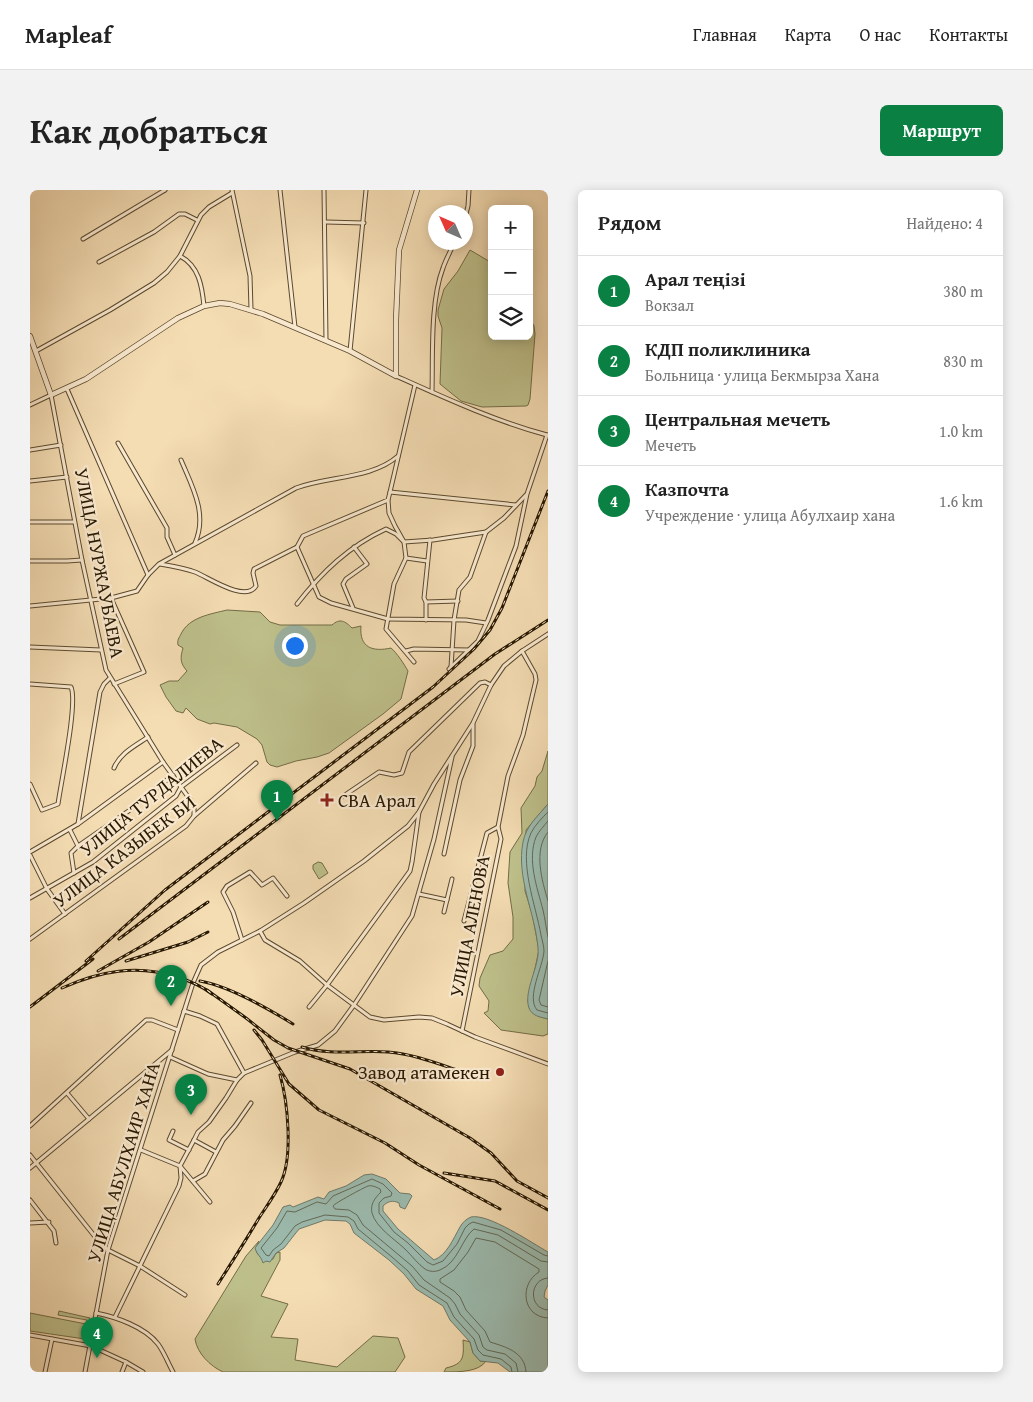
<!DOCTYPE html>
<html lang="ru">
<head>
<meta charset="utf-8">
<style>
  :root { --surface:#fff; --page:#f2f2f2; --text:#222; --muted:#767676; --line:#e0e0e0; --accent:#0b8043 }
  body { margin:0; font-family:"Gentium Book Plus",serif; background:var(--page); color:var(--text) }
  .controls { position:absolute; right:15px; top:15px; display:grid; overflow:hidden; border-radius:8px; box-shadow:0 2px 12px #0003 }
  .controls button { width:45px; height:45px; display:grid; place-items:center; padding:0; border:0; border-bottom:1px solid var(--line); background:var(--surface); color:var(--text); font:25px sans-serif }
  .compass { position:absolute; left:398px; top:15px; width:45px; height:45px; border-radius:50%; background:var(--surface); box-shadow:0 2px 12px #0003; rotate:315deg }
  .you { position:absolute; left:264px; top:455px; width:18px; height:18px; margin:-12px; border:4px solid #fff; border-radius:50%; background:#1a73e8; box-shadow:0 0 0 8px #1a73e833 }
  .badge { display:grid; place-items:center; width:32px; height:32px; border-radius:50%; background:var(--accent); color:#fff; font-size:16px; font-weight:700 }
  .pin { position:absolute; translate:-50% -41px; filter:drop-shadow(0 1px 2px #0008) }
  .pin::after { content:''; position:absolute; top:26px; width:18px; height:15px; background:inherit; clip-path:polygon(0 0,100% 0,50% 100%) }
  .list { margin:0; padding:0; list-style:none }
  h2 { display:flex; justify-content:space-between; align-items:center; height:65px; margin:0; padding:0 20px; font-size:21px }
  h2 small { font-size:16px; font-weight:400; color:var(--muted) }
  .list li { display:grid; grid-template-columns:32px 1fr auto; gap:15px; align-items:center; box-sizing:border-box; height:70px; padding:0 20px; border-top:1px solid var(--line) }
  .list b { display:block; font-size:19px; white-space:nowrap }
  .list p { margin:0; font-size:16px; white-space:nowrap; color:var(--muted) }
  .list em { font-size:16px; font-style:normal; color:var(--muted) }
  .icon { flex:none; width:28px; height:28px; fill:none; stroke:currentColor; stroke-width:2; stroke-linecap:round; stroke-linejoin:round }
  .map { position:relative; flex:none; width:518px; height:1182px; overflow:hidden; border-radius:8px }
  header { display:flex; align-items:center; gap:30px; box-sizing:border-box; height:70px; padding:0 25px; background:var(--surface); border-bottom:1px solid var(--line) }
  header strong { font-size:24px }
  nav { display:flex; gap:28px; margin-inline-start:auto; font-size:18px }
  .intro { display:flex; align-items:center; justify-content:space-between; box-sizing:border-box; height:120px; padding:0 30px }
  h1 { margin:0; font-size:35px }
  .button { padding:12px 22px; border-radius:8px; background:var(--accent); color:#fff; font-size:18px; font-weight:700 }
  main { display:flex; gap:30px; padding:0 30px }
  aside { flex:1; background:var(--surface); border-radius:8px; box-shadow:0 2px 12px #0003 }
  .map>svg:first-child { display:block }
</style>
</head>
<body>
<header>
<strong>Mapleaf</strong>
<nav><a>Главная</a><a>Карта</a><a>О нас</a><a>Контакты</a></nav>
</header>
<div class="intro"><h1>Как добраться</h1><a class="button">Маршрут</a></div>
<main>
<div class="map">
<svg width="518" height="1182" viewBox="0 0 518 1182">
  <rect width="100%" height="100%" fill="#f4dcb3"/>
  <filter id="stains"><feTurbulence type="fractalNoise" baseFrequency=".004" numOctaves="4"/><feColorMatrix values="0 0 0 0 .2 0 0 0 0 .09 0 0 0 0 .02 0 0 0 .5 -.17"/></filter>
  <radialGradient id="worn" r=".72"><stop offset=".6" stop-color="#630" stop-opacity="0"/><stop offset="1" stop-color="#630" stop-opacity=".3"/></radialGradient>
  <!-- green -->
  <g fill="#bec08b" stroke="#736c46">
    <polygon points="440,60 462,73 462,146 499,146 499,127 504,136 505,144 500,209 498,215 496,216 452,217 431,211 410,194 412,138 408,126 408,120 414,99 428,81"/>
    <path d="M197,420L230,422L240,432L250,435H302C310,428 315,431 322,438L331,436C329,458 343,462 361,458C367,463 374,474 378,481L371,509L353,524L299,563L287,567L266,571L247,577L240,575L237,572L232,555L227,549L207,537L184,533L180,534L167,529L156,518L153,523L146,521L136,507L130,495L139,491H148L157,481C150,473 150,468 153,458L148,455C147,450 149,448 151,444C159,427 181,424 197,420Z"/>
    <path d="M518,561V614L496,640L495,701L502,723L509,760L498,811C501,825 505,825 518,829V844L513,846L471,840L454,823L458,821L459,811L449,796L450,788L460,765L473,761L483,749V727L478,693L480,662L492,643L491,618L505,596L507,587L512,581Z"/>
    <polygon points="288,672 292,673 298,683 289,689 283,679 283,675"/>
    <path d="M229,1051C223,1062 227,1065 237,1071L243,1069L246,1063L250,1062V1070L231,1106L258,1114L241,1147L268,1149L265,1170L307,1177L343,1146L368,1148L375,1167L365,1182H193C180,1176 167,1163 165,1149L216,1066Z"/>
    <polygon points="29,1121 60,1128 55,1149 0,1141 0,1123 56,1134 57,1130 28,1125"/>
    <path d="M433,1150L440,1152L443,1163L450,1171H456C449,1182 429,1182 414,1182L416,1178C434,1174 434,1167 433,1150Z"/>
  </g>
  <!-- water -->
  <g fill="#9cbbaf" stroke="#6e7a69">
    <path d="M518,614V829C510,827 502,826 499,818C493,801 510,776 508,758C505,722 486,688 493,652C496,636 508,626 518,614Z"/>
    <path d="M342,984L356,989L370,1003L380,1004L382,1006L375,1019L370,1017L369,1013C363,1010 358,1011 353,1016V1021L368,1039L404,1070C417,1065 423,1049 430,1037C432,1033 436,1029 441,1027C458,1023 502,1053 518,1062V1095L515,1101L514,1107L518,1110V1182H480L468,1173L450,1171L443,1163L440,1152L420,1130L413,1116L386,1099L374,1084L359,1070L324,1043L320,1034L316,1031L295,1030L269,1039L254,1058L246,1063L240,1072L236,1071L233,1073C232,1067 226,1064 225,1058L243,1035L253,1017L260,1015L263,1017L288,1007L294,1009L299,1002L316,996L334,985Z"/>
  </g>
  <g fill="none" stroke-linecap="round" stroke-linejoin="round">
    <!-- shore -->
    <g stroke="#626a58" stroke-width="1">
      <path d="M518,622C512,628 505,635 501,643C488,671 506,716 511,745C512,750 514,756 514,761C513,777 496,807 507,820L518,823"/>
      <path d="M518,631C514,636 509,641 506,647C497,670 507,697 513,720C515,728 516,738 518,747"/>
      <path d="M518,642C503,660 512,691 518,711"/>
      <polyline points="518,771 509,810 511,815 518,817"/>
      <path d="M518,1088C499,1089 498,1119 518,1120"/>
      <polyline points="482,1182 481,1177 471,1169 453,1165 448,1160 444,1149 424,1127 417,1113 389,1095 378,1081 362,1067 328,1039 324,1031 318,1027 295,1025 272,1032 265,1036 251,1054 243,1060 239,1066 236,1065 231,1058 247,1038 257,1021 265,1022 287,1012 296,1014 303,1006 342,989 353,994 362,1003 361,1006 354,1008 349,1013 349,1023 364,1042 378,1053 397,1072 403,1075 413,1071 427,1054 435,1038 439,1034 443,1032 471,1040 514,1065 518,1066"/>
      <path d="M488,1182L486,1173L475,1164L457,1160L453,1157L449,1145L430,1124L425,1114L420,1108L394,1090L382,1076L333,1035L327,1025L319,1020L305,1019L303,1016C305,1013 333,998 338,996C342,995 346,997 350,999L351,1002C345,1008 340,1014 342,1023C346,1038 366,1050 376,1060C382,1066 388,1074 395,1079C400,1082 405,1082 410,1080C428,1073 432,1048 444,1039L468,1045L511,1071L518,1072"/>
      <path d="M496,1182C495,1162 476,1157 460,1152L455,1141L436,1120L430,1107L424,1101L410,1092V1089L424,1080L438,1062L446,1048L465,1052L509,1079V1082C489,1094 492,1127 518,1128"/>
    </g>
    <defs>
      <g id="minor">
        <polyline points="202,0 220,86 221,119"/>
        <polyline points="250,0 265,137"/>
        <polyline points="294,0 296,150"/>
        <polyline points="436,24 438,16 439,0"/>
        <polyline points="296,32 334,33"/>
        <polyline points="53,49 135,0"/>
        <path d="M150,66C169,76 172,96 174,116"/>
        <polyline points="69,72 124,42 149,24 155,24 167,30"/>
        <polyline points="6,161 80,120 124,93 137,82 150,66 171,25 179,17 202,3"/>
        <polyline points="320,161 336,0"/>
        <path d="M366,186C415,208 465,231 517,245"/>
        <polyline points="37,199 118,385"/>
        <path d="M402,202C403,165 400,112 413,78C416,69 421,61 424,52"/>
        <polyline points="0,215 21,205 52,370 76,480 133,572 164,615 164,626"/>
        <polyline points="88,253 137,338 137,347 145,365"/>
        <polyline points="0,260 31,255"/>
        <path d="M151,270C162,296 178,324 165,353"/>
        <polyline points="0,291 37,287"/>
        <polyline points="360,302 385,195"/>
        <polyline points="358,310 359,323 365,336 374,352 376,368 364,394 356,439 384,472"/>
        <polyline points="0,332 44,332"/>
        <polyline points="267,357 289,407 301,413 358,429 436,430 456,433"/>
        <polyline points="376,368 397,371"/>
        <polyline points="0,371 37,371 52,370"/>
        <path d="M130,374C142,376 154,378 165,382C178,387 215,413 226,396L223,383L224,379L267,357L273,346L358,310L360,302L486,315"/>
        <polyline points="81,408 114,482 84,494"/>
        <polyline points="396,412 428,411"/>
        <path d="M267,414C292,382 319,356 356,339L366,344L374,352L403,350L456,342"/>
        <path d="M0,416L81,408L107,401L118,385L129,374L266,298C298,286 342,289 368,266"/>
        <polyline points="323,418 313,394 316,389 337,374 324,357"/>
        <polyline points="396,430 396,412 394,408 400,350"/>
        <polyline points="0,457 71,460"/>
        <polyline points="376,461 384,459 439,460"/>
        <polyline points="421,477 424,430 429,400 440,387 456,342 474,328 496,305"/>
        <polyline points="419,479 448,451 458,430 486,356 497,304 517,245"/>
        <path d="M0,494L41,497C48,513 31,592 28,614L12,620L0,594"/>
        <path d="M84,578C90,563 105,556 118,547"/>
        <polyline points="312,607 349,582 364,585 372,583 379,562 450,493 455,492 461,495"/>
        <polyline points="48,634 70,502 74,494 80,488"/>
        <polyline points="40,640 48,656 41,663 44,683"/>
        <polyline points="48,656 100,620 143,585"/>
        <polyline points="0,662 48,634 133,572"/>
        <polyline points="414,664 430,590 443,556 443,534"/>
        <polyline points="0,665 17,699 35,724"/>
        <polyline points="389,704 417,710"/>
        <polyline points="0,708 63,672 146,606 151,597 207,555"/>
        <polyline points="414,722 422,689"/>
        <polyline points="434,731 457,643 468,637 478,586 493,545 506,490 505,484 492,461"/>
        <polyline points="230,741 235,750 270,771 297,795 340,827 354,830 389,827 402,828 417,834 445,847 518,874"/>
        <polyline points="0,749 156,636 164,626 226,573"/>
        <polyline points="212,750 203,722 193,702 197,696 220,682 232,695 243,688 257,706"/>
        <polyline points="279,817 297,795 380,681 382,672 389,622"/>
        <polyline points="154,821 170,826 187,834 214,883"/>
        <polyline points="432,841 471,649 468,637"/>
        <polyline points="207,890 214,883 265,862 288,855 305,841 324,815 382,726 404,649 422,567"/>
        <polyline points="37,903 59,929"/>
        <polyline points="0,936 116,830 122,830 148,840"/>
        <polyline points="143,941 139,950 159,960"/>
        <polyline points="164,950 186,962"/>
        <polyline points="111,960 150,976 180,1012"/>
        <polyline points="0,965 70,1053 78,1060 110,1076 155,1105"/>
        <polyline points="0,978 142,860"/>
        <polyline points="163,991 175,984 193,950 205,936 221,913"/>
        <polyline points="0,1010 24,1041 26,1053"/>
        <polyline points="0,1033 19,1032"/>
        <path d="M66,1123C86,1127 115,1137 128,1154C134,1162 138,1173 143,1182"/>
        <polyline points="85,1127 149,996 151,988 150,976 164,950 168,942 179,932 196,908 207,890 178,884 140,867"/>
        <polyline points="0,1145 61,1156 96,1172 113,1182"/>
        <polyline points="15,1182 22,1149"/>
        <polyline points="55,1182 78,1060 163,793 171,775 188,762 230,741 274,713 334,671 378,636 389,622 404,594 443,533 461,495 474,476 492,461 518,444"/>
        <polyline points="92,1182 96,1172"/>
      </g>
      <polyline id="tertiary" points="0,146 21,205 56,189 148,128 174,116 190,113 200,114 233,124 320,161 366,186 366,130 369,60 387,0"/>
    </defs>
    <!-- minor casing -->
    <use href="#minor" stroke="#5b492e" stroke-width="5"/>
    <!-- tertiary casing -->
    <use href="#tertiary" stroke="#5b492e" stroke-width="6"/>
    <!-- minor -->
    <use href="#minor" stroke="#f8e8ce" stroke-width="3"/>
    <!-- tertiary -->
    <use href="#tertiary" stroke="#f8e8ce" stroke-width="4.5"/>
    <defs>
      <g id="rail">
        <polyline points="89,749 465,464 518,430"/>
        <polyline points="56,771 135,700 403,497 444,459 460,440 472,418 518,301"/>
        <polyline points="96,771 158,752 178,742"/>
        <polyline points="68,781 119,752 178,712"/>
        <path d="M170,791C199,796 237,818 263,834"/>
        <path d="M32,798C70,781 107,774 147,787C160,791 172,796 182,804"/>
        <polyline points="177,800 216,828 244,850 258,858 320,879 440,948 461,963 487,991 518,1008"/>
        <polyline points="0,817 63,769"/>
        <polyline points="224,840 232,850 259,894 289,920 355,953 389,975 470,1019"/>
        <path d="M272,857C301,866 329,860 358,862C383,864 406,873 430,881"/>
        <polyline points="414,983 465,991 518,1020"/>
        <path d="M188,1094C202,1072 216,1050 229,1028C236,1017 245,1005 251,992C263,967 258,912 250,885"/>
      </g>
    </defs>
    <!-- rail casing -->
    <use href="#rail" stroke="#281801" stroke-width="3"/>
    <!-- rail -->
    <use href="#rail" stroke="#f8e8ce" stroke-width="1" stroke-dasharray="4" stroke-linecap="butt"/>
  </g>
  <!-- markers -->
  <g fill="#8f2418" stroke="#f8e8ce" stroke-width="2">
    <path d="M294.5 602.5h5v5h5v5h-5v5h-5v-5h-5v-5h5z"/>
    <circle cx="470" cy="882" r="5"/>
  </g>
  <g text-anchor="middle" stroke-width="4.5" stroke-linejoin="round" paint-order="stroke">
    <!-- street labels -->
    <g font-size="19" fill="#281801" stroke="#f8e8ce">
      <text transform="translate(70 373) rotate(79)" y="7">УЛИЦА НУРЖАУБАЕВА</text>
      <text transform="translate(121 606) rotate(-39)" y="7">УЛИЦА ТУРДАЛИЕВА</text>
      <text transform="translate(94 661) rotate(-37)" y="7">УЛИЦА КАЗЫБЕК БИ</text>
      <text transform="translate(439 736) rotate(-79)" y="7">УЛИЦА АЛЕНОВА</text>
      <text transform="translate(93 972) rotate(-73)" y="7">УЛИЦА АБУЛХАИР ХАНА</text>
    </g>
    <!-- poi labels -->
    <g font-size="19" fill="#281801" stroke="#f8e8ce" text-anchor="start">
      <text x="308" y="617">СВА Арал</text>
      <text x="460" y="889" text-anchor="end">Завод атамекен</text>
    </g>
  </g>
  <rect width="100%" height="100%" filter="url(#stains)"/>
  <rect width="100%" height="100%" fill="url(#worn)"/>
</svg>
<div class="controls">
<button>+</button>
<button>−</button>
<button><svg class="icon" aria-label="layers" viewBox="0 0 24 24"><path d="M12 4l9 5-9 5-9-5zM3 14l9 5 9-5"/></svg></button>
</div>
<svg class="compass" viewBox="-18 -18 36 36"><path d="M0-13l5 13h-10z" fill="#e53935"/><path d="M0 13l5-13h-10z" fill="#767676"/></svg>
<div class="you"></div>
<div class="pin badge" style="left:247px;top:631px">1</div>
<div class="pin badge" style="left:141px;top:816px">2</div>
<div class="pin badge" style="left:161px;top:925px">3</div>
<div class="pin badge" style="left:67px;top:1168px">4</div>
</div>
<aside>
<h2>Рядом<small>Найдено: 4</small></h2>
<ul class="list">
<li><span class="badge">1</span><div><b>Арал теңізі</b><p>Вокзал</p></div><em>380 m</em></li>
<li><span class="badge">2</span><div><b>КДП поликлиника</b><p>Больница · улица Бекмырза Хана</p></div><em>830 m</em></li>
<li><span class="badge">3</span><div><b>Центральная мечеть</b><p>Мечеть</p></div><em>1.0 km</em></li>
<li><span class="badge">4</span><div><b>Казпочта</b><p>Учреждение · улица Абулхаир хана</p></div><em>1.6 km</em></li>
</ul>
</aside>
</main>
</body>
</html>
